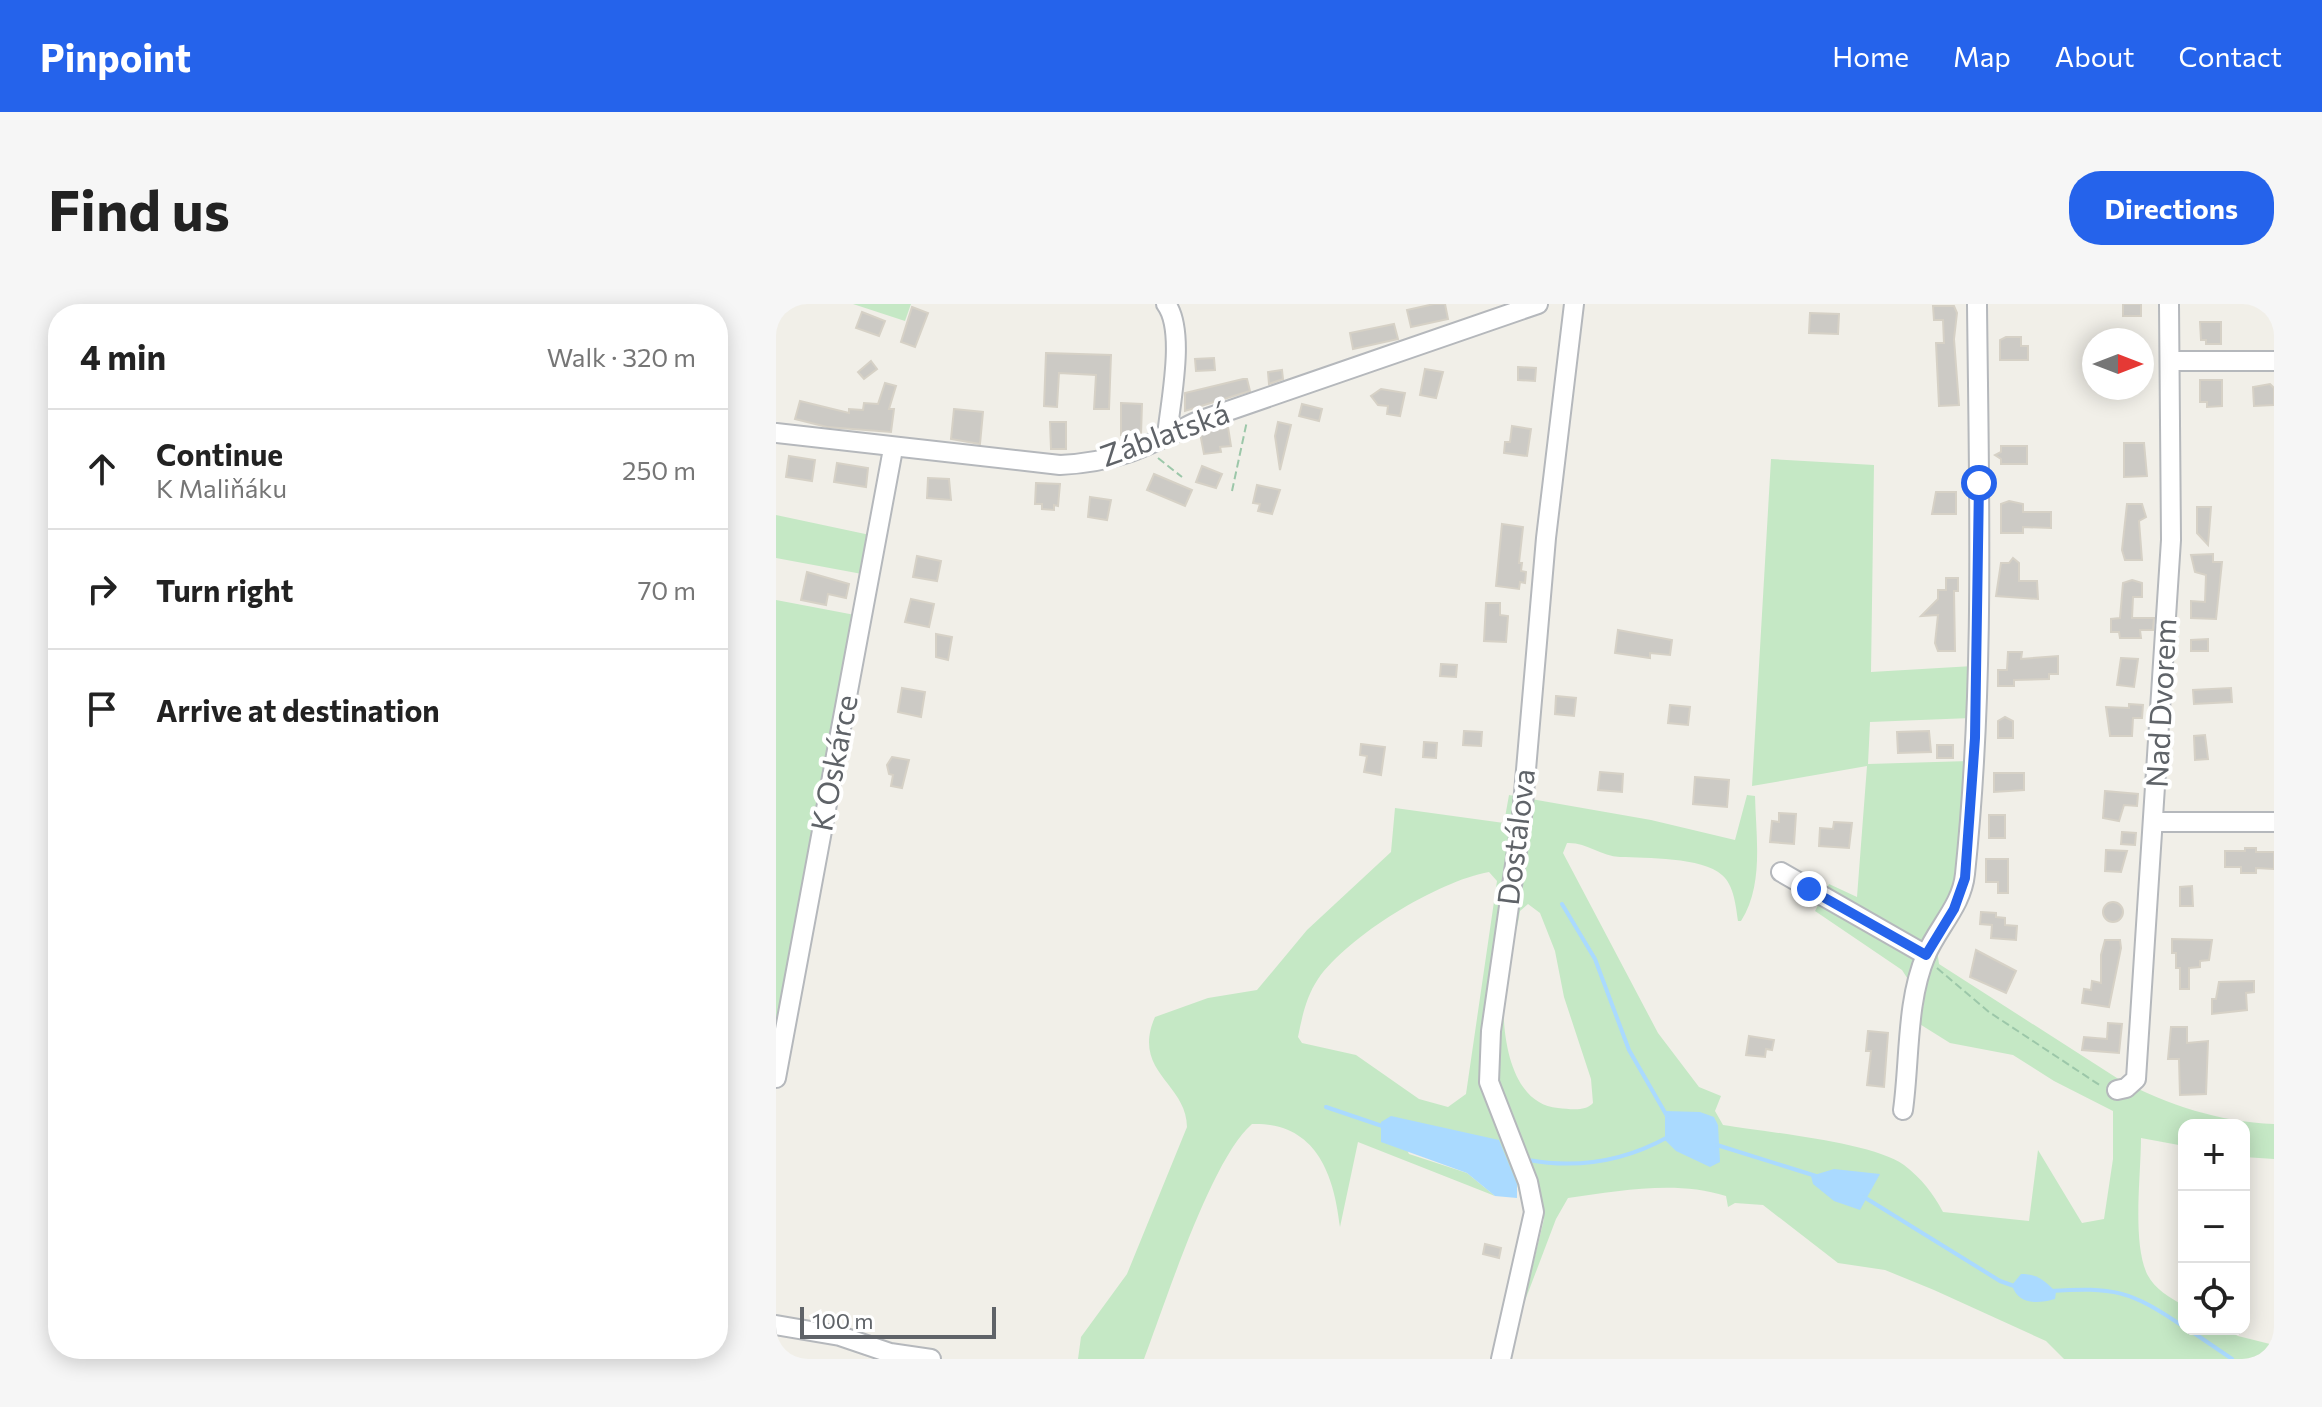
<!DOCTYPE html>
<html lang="en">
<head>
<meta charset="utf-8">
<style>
  :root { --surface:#fff; --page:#f6f6f6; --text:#222; --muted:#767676; --line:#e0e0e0; --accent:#2563eb }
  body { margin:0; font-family:Commissioner,sans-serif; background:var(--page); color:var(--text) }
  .controls { position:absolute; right:24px; bottom:24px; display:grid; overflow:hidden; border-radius:16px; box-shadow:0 4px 20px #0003 }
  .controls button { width:72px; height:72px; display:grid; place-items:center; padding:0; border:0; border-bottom:2px solid var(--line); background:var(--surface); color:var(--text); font:40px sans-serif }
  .compass { position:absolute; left:1306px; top:24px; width:72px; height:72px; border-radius:50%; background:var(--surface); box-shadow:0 4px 20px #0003; rotate:90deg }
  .scale { position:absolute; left:24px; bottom:20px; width:196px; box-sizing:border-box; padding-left:8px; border:4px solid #5f6368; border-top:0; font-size:22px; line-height:28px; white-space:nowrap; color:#5f6368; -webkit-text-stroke:6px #fff; paint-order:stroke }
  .stop { position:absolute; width:24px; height:24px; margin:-18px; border:6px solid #2563eb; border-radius:50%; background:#fff }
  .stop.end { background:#2563eb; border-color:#fff; box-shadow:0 2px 8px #0008 }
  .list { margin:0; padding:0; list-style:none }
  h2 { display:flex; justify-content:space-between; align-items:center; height:104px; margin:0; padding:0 32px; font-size:34px }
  h2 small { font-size:26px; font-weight:400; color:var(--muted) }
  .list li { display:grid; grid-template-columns:52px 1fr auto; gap:24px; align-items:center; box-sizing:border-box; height:120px; padding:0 32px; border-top:2px solid var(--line) }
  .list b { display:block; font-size:30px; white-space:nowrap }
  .list p { margin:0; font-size:26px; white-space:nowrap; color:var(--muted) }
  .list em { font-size:26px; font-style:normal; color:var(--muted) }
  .icon { flex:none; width:44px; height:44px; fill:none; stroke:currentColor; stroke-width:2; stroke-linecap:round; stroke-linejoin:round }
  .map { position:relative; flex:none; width:1498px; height:1055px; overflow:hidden; border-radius:32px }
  header { display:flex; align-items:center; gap:48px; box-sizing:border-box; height:112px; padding:0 40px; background:var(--accent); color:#fff }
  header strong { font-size:38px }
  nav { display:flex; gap:44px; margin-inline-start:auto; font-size:28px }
  .intro { display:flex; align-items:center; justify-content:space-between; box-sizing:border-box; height:192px; padding:0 48px }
  h1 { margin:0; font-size:56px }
  .button { padding:20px 36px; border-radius:32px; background:var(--accent); color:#fff; font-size:28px; font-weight:700 }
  main { display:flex; gap:48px; padding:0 48px }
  aside { flex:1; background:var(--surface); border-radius:32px; box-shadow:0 4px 20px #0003 }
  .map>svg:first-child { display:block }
</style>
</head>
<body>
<header>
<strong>Pinpoint</strong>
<nav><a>Home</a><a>Map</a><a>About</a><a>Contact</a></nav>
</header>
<div class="intro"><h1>Find us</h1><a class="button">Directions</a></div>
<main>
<aside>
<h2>4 min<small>Walk · 320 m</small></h2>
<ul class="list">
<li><svg class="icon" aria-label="ahead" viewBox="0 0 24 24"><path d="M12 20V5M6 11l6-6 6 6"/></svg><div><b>Continue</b><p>K Maliňáku</p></div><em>250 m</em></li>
<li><svg class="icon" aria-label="right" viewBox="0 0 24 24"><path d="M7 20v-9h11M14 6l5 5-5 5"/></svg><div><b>Turn right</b></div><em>70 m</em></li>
<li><svg class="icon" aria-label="arrive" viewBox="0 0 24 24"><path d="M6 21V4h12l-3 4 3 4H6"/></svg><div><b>Arrive at destination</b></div></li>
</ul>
</aside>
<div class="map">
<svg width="1498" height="1055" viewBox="0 0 1498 1055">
  <rect width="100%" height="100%" fill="#f1efe8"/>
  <!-- green -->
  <g fill="#c5e8c5" fill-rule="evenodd">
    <polygon points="77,0 135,0 129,17"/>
    <path d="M995,155L1098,161L1095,368L1197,362L1195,414L1094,418L1092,460L1193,457L1186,568L1159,631L1163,660L1344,776C1393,801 1443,818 1498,820V855L1468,853V821H1408V842L1365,834C1365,871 1356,937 1371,970C1379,986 1394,993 1408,1002V1025H1449L1462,1032L1498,1041V1055H1288L1270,1037L1158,986L1109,966L1062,959L987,901L959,899L952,903L950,892C899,876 844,887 792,894L780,915L747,1002L768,915L743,888L741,880L660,823L615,813L633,850L691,869L719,892L582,838L564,923C558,870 540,818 476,820C435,855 389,1000 368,1055H302L305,1033L351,970L411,823C411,779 355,768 379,713L432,694L481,686L531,626L615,548L619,504L728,519L733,491L875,516L959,536L971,491L979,492C980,532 988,582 965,617H962C960,603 958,581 946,571C926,553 870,554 844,553C825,552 810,538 791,539L787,549L882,729L923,783L945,792L939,807L947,821C989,828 1096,838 1128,861C1145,874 1157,889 1167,908L1253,917L1262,846L1306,919L1328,915L1337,855V807L1278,777L1237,751L1174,739L1142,719L1148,700L1126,666L1039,607L1053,580L1081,593L1091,462L976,482ZM713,568L721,577L690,790L672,803L643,795L580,751L526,739L522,733C526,713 530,693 542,675C572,632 662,577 713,568ZM752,600L764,609L779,647L788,693L815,775L817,799C809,808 794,805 782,804C721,799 721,686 735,643C739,630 742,621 744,607Z"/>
    <polygon points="0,211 94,231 86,270 0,254"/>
    <polygon points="0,296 79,311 0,730"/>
  </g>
  <!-- water -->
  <g fill="#aadaff">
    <polygon points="889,807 924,808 938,813 942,821 944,858 934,863 900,847 889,836"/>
    <polygon points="615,812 723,836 741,880 741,894 719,892 691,869 605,838 605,818"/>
    <polygon points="1058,865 1104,870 1084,906 1058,897 1037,880 1035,872"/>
    <path d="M1245,970C1262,970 1269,977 1280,988L1279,995C1261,1000 1242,1001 1236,981Z"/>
  </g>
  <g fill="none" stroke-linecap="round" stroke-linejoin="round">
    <!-- stream -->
    <g stroke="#aadaff" stroke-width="4">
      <polyline points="786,600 819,655 853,746 891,812"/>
      <polyline points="550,803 609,823"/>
      <polyline points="941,841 1040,872"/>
      <path d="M752,856C802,865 847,858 892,833"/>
      <polyline points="1088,893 1224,977 1238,982"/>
      <path d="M1274,987C1338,983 1354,986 1408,1023"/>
      <polyline points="1412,1025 1456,1055"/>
    </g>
  </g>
  <!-- building -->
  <g fill="#cccac5" stroke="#d6d1c6" stroke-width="2">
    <polygon points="658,0 669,0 672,15 635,23 631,6"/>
    <rect x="1347" y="0" width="18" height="12"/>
    <polygon points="1157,2 1178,2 1181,9 1178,35 1183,101 1163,102 1160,39 1168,39 1167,16 1158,16"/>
    <polygon points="136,3 152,9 139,43 125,38"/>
    <polygon points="86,8 109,17 103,32 80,24"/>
    <polygon points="1034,9 1063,10 1062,30 1033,29"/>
    <polygon points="1424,18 1445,18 1445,40 1430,40 1430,36 1425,36"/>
    <polygon points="618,20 622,35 577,45 574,29"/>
    <polygon points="1230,33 1245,33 1245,42 1252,42 1252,56 1224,56 1224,36"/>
    <polygon points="270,49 335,51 333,105 318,105 320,71 283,69 281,103 268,102"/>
    <polygon points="438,54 439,66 420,67 419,55"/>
    <polygon points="95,57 101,65 88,75 82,68"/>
    <polygon points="742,63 760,64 759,77 742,76"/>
    <polygon points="649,65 667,68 660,94 644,91"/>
    <polygon points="506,66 507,75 493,80 492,68"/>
    <polygon points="467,75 471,75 474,87 409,107 409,89"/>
    <polygon points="1424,76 1446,76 1446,102 1431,103 1431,98 1424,98"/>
    <polygon points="109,79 120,82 113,105 118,105 115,128 51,123 19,115 24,97 73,109 73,105 87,106 88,99 102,100"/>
    <polygon points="1494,80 1498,84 1498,101 1478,102 1477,83"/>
    <polygon points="605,85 629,89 624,112 611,110 612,102 602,101 595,92"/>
    <polygon points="345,99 366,100 365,131 345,131"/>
    <polygon points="526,100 546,105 543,117 523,112"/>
    <polygon points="178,105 207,108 204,140 175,135"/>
    <polygon points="274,118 290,118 290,145 275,145"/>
    <polygon points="502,118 515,121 504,166 499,132"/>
    <polygon points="736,122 755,125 751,152 728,149 729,138 734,138"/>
    <polygon points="452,123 455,142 444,143 445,148 428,150 424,129"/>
    <polygon points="1348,139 1368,139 1371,172 1348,173"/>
    <polygon points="1225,142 1251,142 1251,160 1225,160 1225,155 1219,151 1225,148"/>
    <polygon points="13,152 39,156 36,177 10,173"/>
    <polygon points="61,159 92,164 90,183 58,178"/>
    <polygon points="426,162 446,170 440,184 420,178"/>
    <polygon points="378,170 416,186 409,202 371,186"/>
    <polygon points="152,174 173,175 175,196 151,194"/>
    <polygon points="260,179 284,180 282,202 278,201 278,206 266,205 266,200 259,200"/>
    <polygon points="481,181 504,186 496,210 482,207 484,200 477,199"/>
    <polygon points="1160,188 1180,188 1180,210 1156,210"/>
    <polygon points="314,193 335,196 331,216 312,213"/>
    <polygon points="1233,197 1247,200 1247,208 1275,208 1275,224 1247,223 1247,229 1225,229 1225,200"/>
    <polygon points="1351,200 1366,200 1370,213 1363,217 1366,256 1349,256 1346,246"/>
    <polygon points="1421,203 1435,203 1432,241 1421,229"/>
    <polygon points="726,220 747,223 743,259 746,259 745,267 750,268 749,279 744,278 743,285 720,282"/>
    <polygon points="1437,250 1437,258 1446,258 1440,315 1415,314 1415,297 1429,298 1430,271 1419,268 1415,251"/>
    <polygon points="141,252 165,257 161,277 137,273"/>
    <polygon points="1237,254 1243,259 1243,277 1261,277 1262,295 1220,292 1225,259 1233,259"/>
    <polygon points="31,268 73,280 70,294 52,290 50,301 25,296"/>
    <polygon points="1170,274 1182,274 1182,287 1178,287 1179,347 1162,347 1159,339 1162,311 1145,312 1162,295 1162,286 1170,286"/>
    <polygon points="1356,276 1366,279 1366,293 1357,293 1356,314 1378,314 1377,326 1364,326 1365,334 1344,334 1343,328 1335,328 1335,315 1344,314 1347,279"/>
    <polygon points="135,295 158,300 153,323 129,318"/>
    <polygon points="710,299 724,299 724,311 732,312 730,338 708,337"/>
    <polygon points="842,326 896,336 894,351 874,349 874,354 839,349"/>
    <polygon points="160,330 176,333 172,356 160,353"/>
    <polygon points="1432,335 1432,347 1415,347 1415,336"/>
    <polygon points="1232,348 1246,348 1245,355 1282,352 1282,370 1273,370 1273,375 1238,376 1238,382 1222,382 1222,366 1231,366"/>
    <polygon points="1345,354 1362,355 1358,383 1341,381"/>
    <polygon points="665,360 681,361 680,373 664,372"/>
    <polygon points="126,384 149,388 145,413 122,408"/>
    <polygon points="1455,384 1456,398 1418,400 1417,386"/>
    <polygon points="780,392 800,394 798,412 779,410"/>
    <polygon points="1353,400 1367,401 1366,414 1357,414 1356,432 1334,432 1330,403 1353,404"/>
    <polygon points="894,401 914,403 912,421 892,419"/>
    <polygon points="1229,413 1237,417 1237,434 1222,434 1222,417"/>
    <polygon points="688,427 706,428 705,442 687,441"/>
    <polygon points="1153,427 1155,448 1122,449 1121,428"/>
    <polygon points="1429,431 1432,455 1419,456 1418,432"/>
    <polygon points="648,438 661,439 660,454 647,453"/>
    <polygon points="585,440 609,443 605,471 588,468 591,452 584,451"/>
    <rect x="1161" y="441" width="16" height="13"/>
    <polygon points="116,453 133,456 126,484 115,482 117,471 113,470 111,461"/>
    <polygon points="824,468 847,470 846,488 822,486"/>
    <polygon points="1218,469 1248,469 1248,486 1218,488"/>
    <polygon points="919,473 953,476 951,503 917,500"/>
    <polygon points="1329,487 1362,490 1361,502 1348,501 1343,517 1327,514"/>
    <polygon points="1003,509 1020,510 1018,540 994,538 996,517 1003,518"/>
    <rect x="1213" y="511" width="16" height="23"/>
    <polygon points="1058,518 1076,519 1073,544 1043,542 1044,524 1057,525"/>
    <polygon points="1346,528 1360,529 1359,541 1345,540"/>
    <polygon points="1469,544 1480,544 1480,548 1498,548 1498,565 1480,564 1480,569 1465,569 1465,563 1449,563 1449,547 1469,547"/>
    <polygon points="1330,546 1351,547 1345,568 1329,567"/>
    <polygon points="1210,555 1232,555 1232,589 1222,589 1222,578 1210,578"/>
    <polygon points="1416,582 1417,602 1404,602 1404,583"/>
    <circle cx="1337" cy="608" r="10"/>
    <polygon points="1205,608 1220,609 1220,613 1229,614 1229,621 1241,622 1240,636 1215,634 1216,621 1204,620"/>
    <polygon points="1396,635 1436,636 1433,656 1424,657 1424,663 1413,664 1413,685 1404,685 1404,664 1400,664 1400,649 1396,649"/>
    <polygon points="1329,636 1344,636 1345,644 1333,703 1306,699 1308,685 1315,686 1316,677 1325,679 1325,651"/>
    <polygon points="1200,646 1240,667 1230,689 1194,673"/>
    <polygon points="1478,677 1478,688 1470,689 1471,706 1436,710 1436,695 1440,695 1443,678"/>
    <polygon points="1332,719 1346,720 1343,749 1306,746 1308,733 1331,735"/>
    <polygon points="1395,723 1411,723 1411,739 1432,737 1430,790 1404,791 1403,755 1392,755"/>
    <polygon points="1092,727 1112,729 1108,783 1091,781 1095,747 1090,747"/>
    <polygon points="973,732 998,736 996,746 990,745 989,753 970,751"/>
    <polygon points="709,940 725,944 723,954 707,950"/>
  </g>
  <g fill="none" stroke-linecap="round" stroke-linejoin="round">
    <defs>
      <g id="minor">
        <path d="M390,0C410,27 394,99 391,132"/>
        <polyline points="1394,57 1498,57"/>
        <path d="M0,129L284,161C343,158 369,143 420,118L762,0"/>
        <polyline points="1379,518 1498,518"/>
        <polyline points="1005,568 1150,651"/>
        <polyline points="0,774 117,145"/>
        <polyline points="1341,786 1350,784 1360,775 1395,236 1393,0"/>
        <path d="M1127,806C1134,756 1130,698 1150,651C1162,623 1186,601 1189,570C1209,381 1203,189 1201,0"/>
        <polyline points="0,1021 64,1032 114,1049 155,1055"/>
        <polyline points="725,1055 758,908 752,878 713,778 715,727 746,512 770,234 798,0"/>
      </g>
    </defs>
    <!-- minor casing -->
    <use href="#minor" stroke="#b5b8bc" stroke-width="22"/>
    <!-- path -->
    <g stroke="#9cc7a9" stroke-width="2" stroke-dasharray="8 4" stroke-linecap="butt">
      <polyline points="382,154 406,173"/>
      <polyline points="456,187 471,117"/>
      <polyline points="1161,664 1213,708 1325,782"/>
    </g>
    <!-- minor -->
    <use href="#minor" stroke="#fff" stroke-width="18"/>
  </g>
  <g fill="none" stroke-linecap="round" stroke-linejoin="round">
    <!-- route -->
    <polyline stroke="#2563eb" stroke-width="10" points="1033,585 1150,651 1178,605 1189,574 1199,434 1203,179"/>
  </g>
  <g text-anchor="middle" stroke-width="8" stroke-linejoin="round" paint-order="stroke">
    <!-- street labels -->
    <g font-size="30" fill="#5f6368" stroke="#fff">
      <text transform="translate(389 131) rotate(-20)" y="10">Záblatská</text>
      <text transform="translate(1386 399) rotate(-87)" y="10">Nad Dvorem</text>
      <text transform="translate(59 459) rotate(-79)" y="10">K Oskárce</text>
      <text transform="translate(741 533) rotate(-83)" y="10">Dostálova</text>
    </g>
  </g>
</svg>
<div class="controls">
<button>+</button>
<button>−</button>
<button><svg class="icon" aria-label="locate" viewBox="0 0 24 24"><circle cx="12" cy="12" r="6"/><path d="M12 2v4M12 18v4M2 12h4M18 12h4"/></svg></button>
</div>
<svg class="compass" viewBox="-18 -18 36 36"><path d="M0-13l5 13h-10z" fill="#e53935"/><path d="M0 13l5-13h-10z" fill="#767676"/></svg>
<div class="scale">100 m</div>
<div class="stop" style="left:1203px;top:179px"></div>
<div class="stop end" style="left:1033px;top:585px"></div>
</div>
</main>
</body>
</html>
